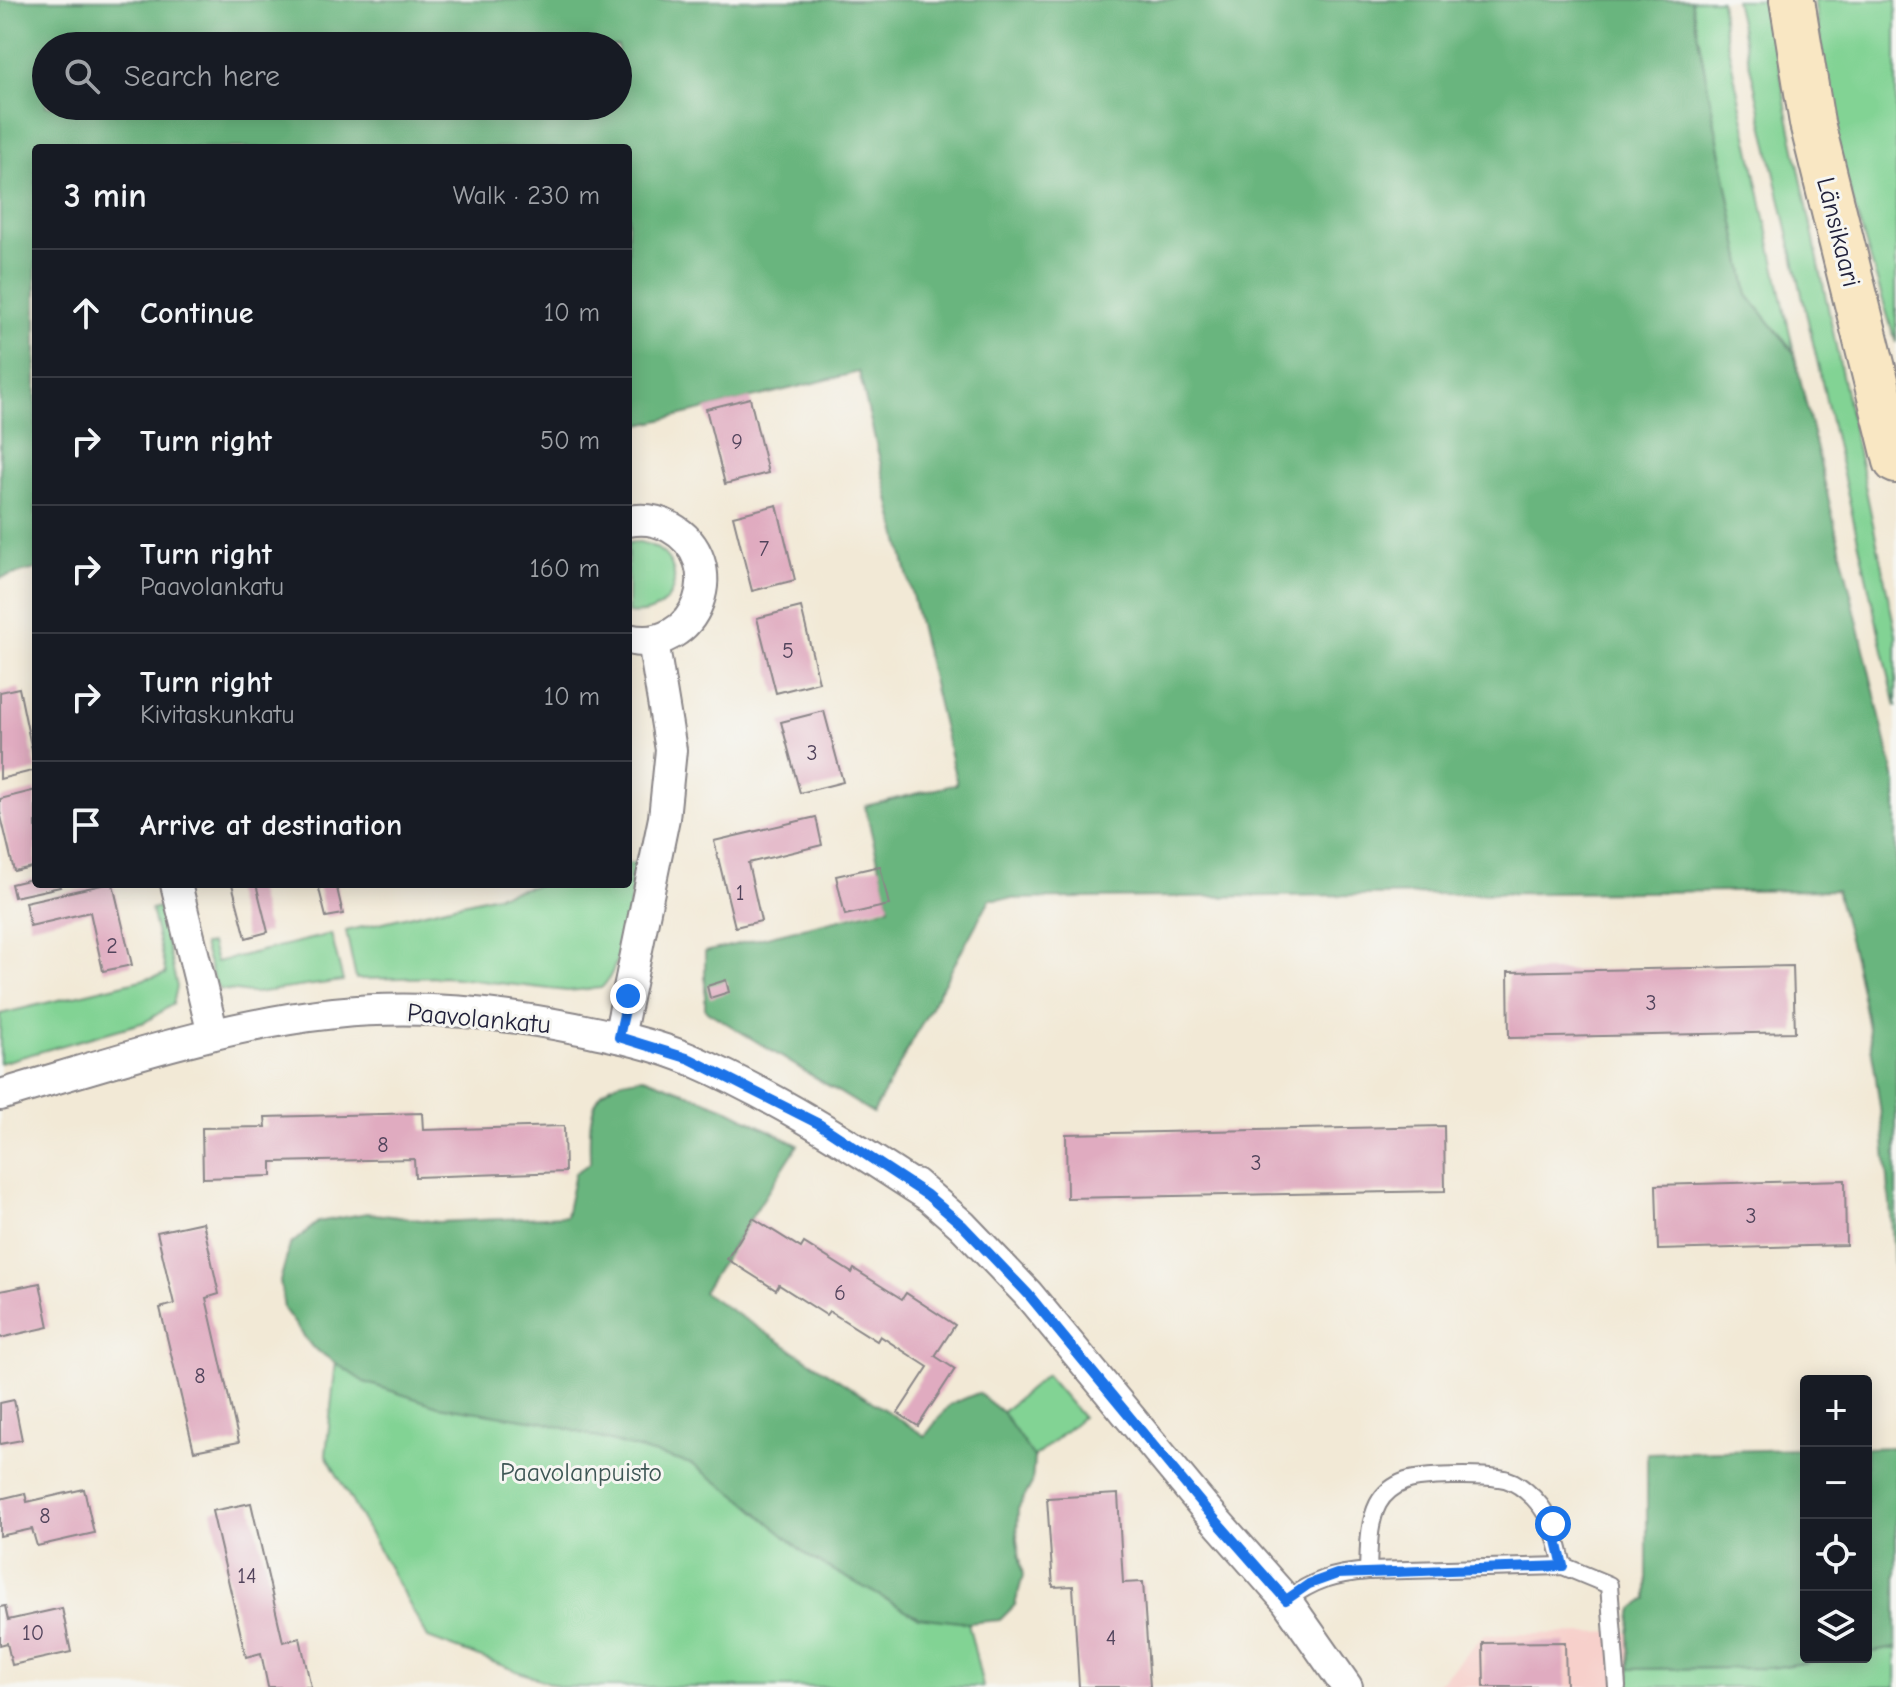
<!DOCTYPE html>
<html lang="en">
<head>
<meta charset="utf-8">
<style>
  :root { --surface:#171b24; --page:#242831; --text:#f1f3f6; --muted:#9ea1a6; --line:#363941 }
  body { margin:0; font-family:"Comic Neue",sans-serif; background:var(--page); color:var(--text) }
  .controls { position:absolute; right:24px; bottom:24px; display:grid; overflow:hidden; border-radius:8px; box-shadow:0 4px 20px #0003 }
  .controls button { width:72px; height:72px; display:grid; place-items:center; padding:0; border:0; border-bottom:2px solid var(--line); background:var(--surface); color:var(--text); font:40px sans-serif }
  .stop { position:absolute; width:24px; height:24px; margin:-18px; border:6px solid #1a73e8; border-radius:50%; background:#fff }
  .stop.end { background:#1a73e8; border-color:#fff; box-shadow:0 2px 8px #0008 }
  .list { margin:0; padding:0; list-style:none }
  h2 { display:flex; justify-content:space-between; align-items:center; height:104px; margin:0; padding:0 32px; font-size:34px }
  h2 small { font-size:26px; font-weight:400; color:var(--muted) }
  .list li { display:grid; grid-template-columns:52px 1fr auto; gap:24px; align-items:center; box-sizing:border-box; height:128px; padding:0 32px; border-top:2px solid var(--line) }
  .list b { display:block; font-size:30px; white-space:nowrap }
  .list p { margin:0; font-size:26px; white-space:nowrap; color:var(--muted) }
  .list em { font-size:26px; font-style:normal; color:var(--muted) }
  .icon { flex:none; width:44px; height:44px; fill:none; stroke:currentColor; stroke-width:2; stroke-linecap:round; stroke-linejoin:round }
  .map { position:relative; flex:none; width:1896px; height:1687px; overflow:hidden }
  .search { position:absolute; background:var(--surface); box-shadow:0 4px 20px #0003; left:32px; top:32px; width:600px; height:88px; display:flex; align-items:center; gap:20px; box-sizing:border-box; padding:0 28px; border-radius:44px; color:var(--muted); font-size:30px }
  .panel { position:absolute; background:var(--surface); box-shadow:0 4px 20px #0003; left:32px; top:144px; width:600px; height:744px; border-radius:8px }
  .map>svg:first-child { display:block }
</style>
</head>
<body>
<div class="map">
<svg width="1896" height="1687" viewBox="0 0 1896 1687">
  <rect width="100%" height="100%" fill="#f6f6f2"/>
  <filter id="ink" filterUnits="userSpaceOnUse"><feTurbulence type="fractalNoise" baseFrequency=".0125" numOctaves="2"/><feDisplacementMap in="SourceGraphic" scale="16" xChannelSelector="R" yChannelSelector="G"/><feConvolveMatrix kernelMatrix="1 2 1 2 8 2 1 2 1" color-interpolation-filters="sRGB"/></filter>
  <filter id="wash" filterUnits="userSpaceOnUse"><feTurbulence type="fractalNoise" baseFrequency=".006" numOctaves="4" result="noise"/><feDisplacementMap in="SourceGraphic" scale="32" xChannelSelector="R" yChannelSelector="G"/><feGaussianBlur stdDeviation="1.8" result="paint"/><feColorMatrix in="noise" values="0 0 0 0 0 0 0 0 0 0 0 0 0 0 0 0 0 1.4 0 .05"/><feComposite in="paint" operator="in"/></filter>
  <g filter="url(#wash)">
    <rect width="100%" height="100%" fill="#f2e9d6"/>
    <!-- built -->
    <polygon fill="#f7d0cb" points="1629,1632 1630,1687 1435,1687 1484,1635"/>
    <!-- green -->
    <g fill="#82d394" stroke="#527a68" stroke-width="2">
      <polygon points="1691,0 1721,0 1724,28 1794,353 1748,295"/>
      <polygon points="1735,0 1769,0 1786,106 1896,634 1896,707"/>
      <polygon points="1814,0 1896,0 1896,343 1846,179 1833,123"/>
      <path d="M640,542C693,553 681,620 628,613V543Z"/>
      <path d="M628,863H637C631,893 623,970 601,988L567,991L448,977L356,979L346,931L542,884H628Z"/>
      <polygon points="159,907 177,987 173,1004 145,1022 0,1063 0,1014 166,974 151,909"/>
      <path d="M331,934L343,981L254,993C241,993 236,989 221,990L215,983L203,945L211,944L216,962Z"/>
      <polygon points="684,1091 683,1285 953,1454 1046,1375 1082,1417 947,1531 983,1687 560,1687 428,1638 326,1455 344,1286 602,1259"/>
      <polygon points="1896,1648 1896,1687 1630,1687 1630,1669 1771,1668 1840,1657 1866,1657 1866,1653"/>
    </g>
    <!-- forest -->
    <g fill="#69b57e" stroke="#466c5c" stroke-width="2" fill-rule="evenodd">
      <path d="M0,0H1691L1748,295L1794,353L1896,784V1316C1893,1205 1882,1095 1860,986C1854,953 1844,922 1836,890L990,899L873,1113L705,1010V952L889,907L865,806L957,784L859,372L628,428V148H36V569L0,578ZM46,46H618V106H46Z"/>
      <path d="M644,1077L723,1107L798,1145L703,1292L925,1436L949,1405L978,1393L1002,1412L1034,1458L1032,1483L1018,1509L1017,1540L1023,1576L1015,1605L1000,1620L968,1623L918,1617L809,1557L742,1499L691,1464L543,1422L438,1406L364,1382L312,1347L284,1309L280,1281L290,1245L318,1222L367,1213L438,1222L566,1216L575,1173L590,1163C590,1138 585,1099 612,1085C620,1080 634,1079 644,1077Z"/>
      <polygon points="1896,1447 1896,1648 1866,1653 1866,1448"/>
      <polygon points="1806,1449 1806,1657 1840,1657 1771,1668 1630,1669 1629,1632 1633,1609 1647,1599 1647,1453"/>
    </g>
    <g id="blocks">
      <!-- building -->
      <g fill="#e0abc0">
        <polygon points="750,398 768,473 725,484 706,409"/>
        <polygon points="777,505 795,580 752,591 733,516"/>
        <polygon points="801,607 819,682 776,693 757,618"/>
        <polygon points="19,688 36,770 0,779 0,692"/>
        <polygon points="824,711 843,782 800,793 781,722"/>
        <polygon points="36,790 36,866 14,871 0,812 0,799"/>
        <polygon points="816,817 822,845 748,863 761,921 735,927 714,841"/>
        <polygon points="880,866 889,905 845,915 836,876"/>
        <polygon points="36,878 36,884 59,884 60,887 14,897 11,884"/>
        <polygon points="106,884 113,884 132,965 103,971 90,912 30,926 25,902"/>
        <polygon points="232,884 256,884 268,932 246,938"/>
        <polygon points="322,884 336,884 343,914 326,917 318,885"/>
        <polygon points="1793,966 1795,1032 1509,1038 1508,972"/>
        <polygon points="726,980 729,992 710,998 707,986"/>
        <polygon points="422,1113 423,1130 564,1126 565,1172 415,1177 414,1159 272,1162 272,1176 203,1178 202,1128 266,1127 265,1117"/>
        <polygon points="1444,1126 1445,1191 1067,1198 1066,1134"/>
        <polygon points="1845,1180 1846,1245 1658,1250 1656,1185"/>
        <polygon points="753,1218 801,1248 804,1243 852,1273 854,1269 902,1299 906,1293 955,1325 935,1356 955,1369 918,1426 898,1413 928,1367 880,1336 877,1341 829,1311 826,1315 779,1285 776,1290 727,1259"/>
        <polygon points="203,1222 219,1294 206,1298 239,1442 194,1451 160,1308 174,1304 157,1232"/>
        <polygon points="40,1283 49,1327 0,1338 0,1291"/>
        <polygon points="14,1400 22,1440 0,1444 0,1403"/>
        <polygon points="84,1489 94,1533 37,1546 32,1529 0,1536 0,1499 25,1493 27,1502"/>
        <polygon points="1118,1494 1123,1583 1143,1582 1150,1687 1079,1687 1073,1586 1053,1587 1047,1498"/>
        <polygon points="251,1503 283,1642 300,1638 311,1687 268,1687 261,1653 246,1657 212,1511"/>
        <polygon points="5,1606 8,1620 62,1608 71,1652 12,1665 7,1643 0,1645 0,1607"/>
        <polygon points="1565,1642 1566,1687 1484,1687 1483,1643"/>
      </g>
    </g>
  </g>
  <g filter="url(#ink)">
    <use href="#blocks" fill-opacity="0" stroke="#8a8688" stroke-width="2"/>
    <g fill="none" stroke-linecap="round" stroke-linejoin="round">
      <defs>
        <g id="lane">
          <path d="M1368,1571C1369,1549 1368,1524 1378,1504C1384,1493 1395,1485 1406,1481C1423,1475 1480,1475 1499,1478C1509,1479 1518,1484 1526,1491C1551,1511 1556,1536 1563,1566"/>
          <path d="M1286,1600C1314,1580 1333,1574 1368,1571L1563,1566L1609,1585L1617,1687"/>
        </g>
        <g id="street">
          <path d="M628,521C643,518 657,520 670,527C732,561 697,656 628,639"/>
          <polyline points="176,884 213,1034"/>
          <polyline points="619,1037 664,818 671,750 653,641"/>
          <path d="M0,1095C110,1063 220,1025 334,1013C414,1005 497,1012 575,1028C614,1036 655,1044 692,1060C775,1096 851,1145 927,1195"/>
          <polyline points="915,1184 962,1225 1028,1294 1205,1508 1286,1600 1347,1687"/>
        </g>
        <polyline id="secondary" points="1792,0 1812,123 1896,461"/>
      </defs>
      <!-- lane casing -->
      <use href="#lane" stroke="#8a8688" stroke-width="20"/>
      <!-- street casing -->
      <use href="#street" stroke="#8a8688" stroke-width="34"/>
      <!-- secondary casing -->
      <use href="#secondary" stroke="#8a8688" stroke-width="48"/>
      <!-- lane -->
      <use href="#lane" stroke="#fff" stroke-width="16"/>
      <!-- street -->
      <use href="#street" stroke="#fff" stroke-width="30"/>
      <!-- secondary -->
      <use href="#secondary" stroke="#f9e7c3" stroke-width="44"/>
    </g>
  </g>
  <g fill="none" stroke-linecap="round" stroke-linejoin="round" filter="url(#ink)">
    <!-- route -->
    <polyline stroke="#1a73e8" stroke-width="10" points="628,996 619,1037 690,1059 819,1124 927,1195 962,1225 1028,1294 1205,1508 1286,1600 1309,1584 1337,1574 1563,1566 1553,1524"/>
  </g>
  <g text-anchor="middle" stroke-width="6" stroke-linejoin="round" paint-order="stroke">
    <!-- number labels -->
    <g font-size="22" fill="#52445c">
      <text x="737" y="449">9</text>
      <text x="764" y="556">7</text>
      <text x="788" y="658">5</text>
      <text x="812" y="760">3</text>
      <text x="740" y="900">1</text>
      <text x="112" y="953">2</text>
      <text x="1651" y="1010">3</text>
      <text x="383" y="1152">8</text>
      <text x="1256" y="1170">3</text>
      <text x="1751" y="1223">3</text>
      <text x="840" y="1300">6</text>
      <text x="200" y="1383">8</text>
      <text x="45" y="1523">8</text>
      <text x="247" y="1583">14</text>
      <text x="33" y="1640">10</text>
      <text x="1111" y="1645">4</text>
    </g>
    <!-- street labels -->
    <g font-size="26" fill="#22223b" stroke="#f6f6f2">
      <text transform="translate(1839 232) rotate(76)" y="9">Länsikaari</text>
      <text transform="translate(479 1018) rotate(5)" y="9">Paavolankatu</text>
    </g>
    <!-- park labels -->
    <g font-size="26" fill="#3f5756" stroke="#f6f6f2">
      <text x="581" y="1481">Paavolanpuisto</text>
    </g>
  </g>
</svg>
<div class="controls">
<button>+</button>
<button>−</button>
<button><svg class="icon" aria-label="locate" viewBox="0 0 24 24"><circle cx="12" cy="12" r="6"/><path d="M12 2v4M12 18v4M2 12h4M18 12h4"/></svg></button>
<button><svg class="icon" aria-label="layers" viewBox="0 0 24 24"><path d="M12 4l9 5-9 5-9-5zM3 14l9 5 9-5"/></svg></button>
</div>
<div class="stop" style="left:1553px;top:1524px"></div>
<div class="stop end" style="left:628px;top:996px"></div>
<div class="search"><svg class="icon" aria-label="search" viewBox="0 0 24 24"><circle cx="10" cy="10" r="6"/><path d="M15 15l6 6"/></svg>Search here</div>
<section class="panel">
<h2>3 min<small>Walk · 230 m</small></h2>
<ul class="list">
<li><svg class="icon" aria-label="ahead" viewBox="0 0 24 24"><path d="M12 20V5M6 11l6-6 6 6"/></svg><div><b>Continue</b></div><em>10 m</em></li>
<li><svg class="icon" aria-label="right" viewBox="0 0 24 24"><path d="M7 20v-9h11M14 6l5 5-5 5"/></svg><div><b>Turn right</b></div><em>50 m</em></li>
<li><svg class="icon" aria-label="right" viewBox="0 0 24 24"><path d="M7 20v-9h11M14 6l5 5-5 5"/></svg><div><b>Turn right</b><p>Paavolankatu</p></div><em>160 m</em></li>
<li><svg class="icon" aria-label="right" viewBox="0 0 24 24"><path d="M7 20v-9h11M14 6l5 5-5 5"/></svg><div><b>Turn right</b><p>Kivitaskunkatu</p></div><em>10 m</em></li>
<li><svg class="icon" aria-label="arrive" viewBox="0 0 24 24"><path d="M6 21V4h12l-3 4 3 4H6"/></svg><div><b>Arrive at destination</b></div></li>
</ul>
</section>
</div>
</body>
</html>
